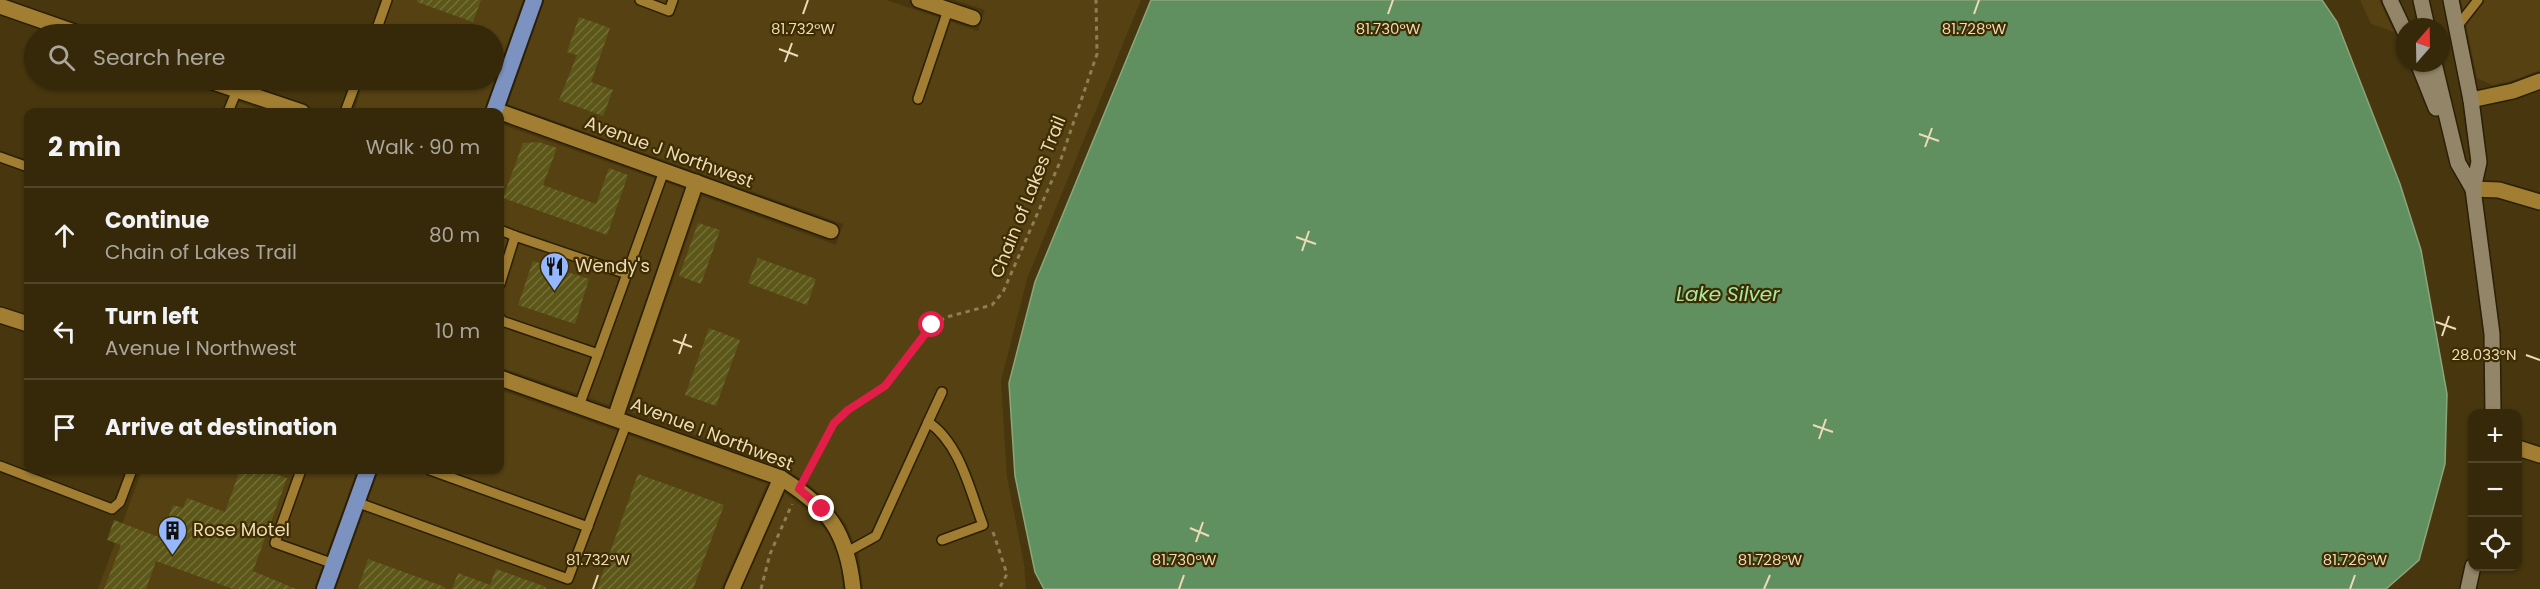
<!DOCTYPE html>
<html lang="en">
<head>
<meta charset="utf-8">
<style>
  :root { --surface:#36290a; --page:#413518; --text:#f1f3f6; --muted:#aaa69c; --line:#50452b }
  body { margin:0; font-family:Poppins,sans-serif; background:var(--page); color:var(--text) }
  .controls { position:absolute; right:18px; bottom:18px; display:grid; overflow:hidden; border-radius:12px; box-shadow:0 2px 4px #0004 }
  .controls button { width:54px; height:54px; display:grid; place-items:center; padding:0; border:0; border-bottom:2px solid var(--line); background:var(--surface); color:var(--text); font:30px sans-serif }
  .compass { position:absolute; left:2396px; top:18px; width:54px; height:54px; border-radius:50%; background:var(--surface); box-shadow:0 2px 4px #0004; rotate:20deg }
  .stop { position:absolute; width:18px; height:18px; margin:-14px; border:4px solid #e11d48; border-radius:50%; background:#fff }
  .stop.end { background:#e11d48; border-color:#fff; box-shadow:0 2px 6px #0008 }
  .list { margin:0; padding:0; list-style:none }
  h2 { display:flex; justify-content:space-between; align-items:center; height:78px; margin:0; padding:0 24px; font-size:26px }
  h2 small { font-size:20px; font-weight:400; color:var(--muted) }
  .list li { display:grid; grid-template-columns:39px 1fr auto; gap:18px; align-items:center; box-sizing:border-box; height:96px; padding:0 24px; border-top:2px solid var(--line) }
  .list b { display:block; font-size:22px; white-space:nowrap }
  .list p { margin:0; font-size:20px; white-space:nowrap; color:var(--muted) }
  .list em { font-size:20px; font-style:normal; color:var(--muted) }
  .icon { flex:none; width:33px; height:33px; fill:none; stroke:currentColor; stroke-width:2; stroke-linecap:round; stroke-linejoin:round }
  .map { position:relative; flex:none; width:2540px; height:589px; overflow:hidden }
  .search { position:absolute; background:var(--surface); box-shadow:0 2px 4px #0004; left:24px; top:24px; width:480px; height:66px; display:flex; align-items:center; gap:15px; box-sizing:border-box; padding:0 21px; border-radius:33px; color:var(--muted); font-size:22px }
  .panel { position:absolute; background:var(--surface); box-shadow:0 2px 4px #0004; left:24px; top:108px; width:480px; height:366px; border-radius:12px }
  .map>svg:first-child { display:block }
</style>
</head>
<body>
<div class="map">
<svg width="2540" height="589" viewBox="0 0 2540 589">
  <defs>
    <pattern id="building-hatch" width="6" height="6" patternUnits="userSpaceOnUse" patternTransform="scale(1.5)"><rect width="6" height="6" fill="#5c5718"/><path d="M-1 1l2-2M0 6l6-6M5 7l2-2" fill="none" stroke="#746f37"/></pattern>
  </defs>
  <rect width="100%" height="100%" fill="#48370e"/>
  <!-- built -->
  <g fill="#554112">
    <polygon points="387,0 524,0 484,112 354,112 364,80 494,80 494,34 377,34"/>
    <polygon points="544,0 886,0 978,31 985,10 954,0 1141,0 1027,279 1001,381 1007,477 1024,564 1026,589 863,589 859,555 846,524 828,501 805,481 776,464 628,411 702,196 836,245 843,224 507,104"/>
    <polygon points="2360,0 2379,0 2394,32 2371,24"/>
    <polygon points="2461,0 2540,0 2540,70 2511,81 2492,85 2477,78"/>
    <polygon points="238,102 269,112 235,112"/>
    <polygon points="500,124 684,189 609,405 500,367"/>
    <polygon points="500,390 767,484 721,589 335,589 378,470 500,470"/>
    <polygon points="142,470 358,470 315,589 98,589"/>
    <polygon points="785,493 815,517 829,535 840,561 843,589 742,589"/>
  </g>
  <!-- water -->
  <polygon fill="#608f60" stroke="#8aa67a" stroke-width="1.5" points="1151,0 2322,0 2337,22 2400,184 2421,250 2447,394 2445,464 2419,560 2386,589 1044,589 1035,572 1015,476 1009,383 1035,282"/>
  <!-- building -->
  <g fill="url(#building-hatch)">
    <polygon points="417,0 481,0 473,22 417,2"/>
    <polygon points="579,17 610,28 591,82 613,90 603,116 559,100 577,55 567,52"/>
    <polygon points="539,142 557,148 543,185 596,204 609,168 628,175 607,235 503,198 523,143"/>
    <polygon points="698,223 720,230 701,284 679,276"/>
    <polygon points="758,258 816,279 807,305 748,283"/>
    <polygon points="533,261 589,279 575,324 518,305"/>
    <polygon points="709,328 740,340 716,406 685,395"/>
    <polygon points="240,470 264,470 287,478 253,571 296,589 233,589 156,561 146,589 104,589 121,545 107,540 114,520 161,538 173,505 183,508 187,498 225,512"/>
    <polygon points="638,474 724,505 693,589 597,589"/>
    <polygon points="368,559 445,587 445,589 358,589"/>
    <polygon points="496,569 546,587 546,589 452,589 458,573 490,585"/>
  </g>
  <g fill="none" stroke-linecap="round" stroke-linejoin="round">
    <defs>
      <g id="service">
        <polyline points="640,0 669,11 673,0"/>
        <polyline points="2456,28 2478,0"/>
        <polyline points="375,34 387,0"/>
        <polyline points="918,99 948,10"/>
        <polyline points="228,112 237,90"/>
        <polyline points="345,112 357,80"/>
        <polyline points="0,157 28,167"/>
        <polyline points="500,230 515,236 500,284"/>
        <polyline points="515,236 627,274"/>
        <polyline points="500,318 502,321 598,354 664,171"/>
        <polyline points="579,406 598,354"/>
        <polyline points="928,422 942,392"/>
        <polyline points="0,466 112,509 120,502 132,470"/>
        <polyline points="301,470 275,543 334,564"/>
        <polyline points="430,470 588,527"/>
        <polyline points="356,502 568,579 627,422"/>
        <path d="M847,552L876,536L928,422C960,443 970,491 983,525L942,540"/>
      </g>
      <g id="minor">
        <polyline points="919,0 973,18"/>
        <polyline points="0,6 80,34"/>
        <polyline points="207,80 302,112"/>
        <polyline points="2471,100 2513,91 2540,81"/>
        <polyline points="495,110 831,231"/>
        <polyline points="2473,189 2499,190 2540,202"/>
        <polyline points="0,315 28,324"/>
        <path d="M500,378L781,478C829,508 847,532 853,589"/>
        <polyline points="615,418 696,182"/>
        <polyline points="732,589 781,478"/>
      </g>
      <polyline id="tertiary" points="2518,448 2540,455"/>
      <g id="secondary">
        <polyline points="2390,0 2405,32"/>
        <polyline points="2421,0 2427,27"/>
        <polyline points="2451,0 2471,100 2479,162 2473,189 2492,334 2493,414"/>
        <polyline points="2418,63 2436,108"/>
        <polyline points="2434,63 2458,163 2473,189"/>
        <polyline points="2468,589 2473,566"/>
      </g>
      <g id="trunk">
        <polyline points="494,112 534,0"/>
        <polyline points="325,589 368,470"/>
      </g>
    </defs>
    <!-- service casing -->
    <use href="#service" stroke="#2a1f07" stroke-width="12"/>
    <!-- minor casing -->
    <use href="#minor" stroke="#2a1f07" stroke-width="18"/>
    <!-- tertiary casing -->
    <use href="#tertiary" stroke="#2a1f07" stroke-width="18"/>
    <!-- secondary casing -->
    <use href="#secondary" stroke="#2a1f07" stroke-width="18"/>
    <!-- trunk casing -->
    <use href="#trunk" stroke="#2a1f07" stroke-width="20"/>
    <!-- path -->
    <g stroke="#8f7d56" stroke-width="3" stroke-dasharray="4.5 4.5" stroke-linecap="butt">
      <polyline points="807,474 834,423 848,410 885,386 932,325 947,317 992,305 1003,292 1060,162 1097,54 1096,0"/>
      <polyline points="993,532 1007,574 999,589"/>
      <polyline points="761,589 770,554 792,504"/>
    </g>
    <!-- service -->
    <use href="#service" stroke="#a17e32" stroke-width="9"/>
    <!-- minor -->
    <use href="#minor" stroke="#a17e32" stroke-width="15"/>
    <!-- tertiary -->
    <use href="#tertiary" stroke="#a17e32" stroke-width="15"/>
    <!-- secondary -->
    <use href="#secondary" stroke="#938668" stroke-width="15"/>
    <!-- trunk -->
    <use href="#trunk" stroke="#7c93c2" stroke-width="16"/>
  </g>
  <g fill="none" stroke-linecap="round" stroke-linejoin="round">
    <!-- route -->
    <polyline stroke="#e11d48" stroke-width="8" points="822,509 799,489 834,423 848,410 885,386 932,325"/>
  </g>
  <!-- ticks -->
  <path fill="none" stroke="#eddbb7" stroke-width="2" d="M803,14L808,0M1388,14L1393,0M1974,14L1979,0M779,49L798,56M785,62L792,43M1919,134L1939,141M1925,147L1932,128M1296,237L1316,244M1302,251L1309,231M2436,322L2456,329M2442,336L2449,316M673,340L692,347M679,354L686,334M2526,355L2540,360M1813,425L1833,432M1819,439L1826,419M1190,528L1209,536M1196,542L1203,522M593,589L598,575M1179,589L1184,575M1764,589L1770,575M2350,589L2355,575"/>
  <!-- icons -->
  <defs>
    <symbol id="restaurant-pin" viewBox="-11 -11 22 30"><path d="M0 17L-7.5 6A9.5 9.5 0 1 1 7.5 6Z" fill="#95b7fd" stroke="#3e2c02"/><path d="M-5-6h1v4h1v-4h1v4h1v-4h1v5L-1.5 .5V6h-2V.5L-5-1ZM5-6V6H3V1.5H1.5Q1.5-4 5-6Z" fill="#111"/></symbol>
    <symbol id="building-pin" viewBox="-11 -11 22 30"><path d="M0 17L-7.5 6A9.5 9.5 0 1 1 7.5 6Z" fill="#95b7fd" stroke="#3e2c02"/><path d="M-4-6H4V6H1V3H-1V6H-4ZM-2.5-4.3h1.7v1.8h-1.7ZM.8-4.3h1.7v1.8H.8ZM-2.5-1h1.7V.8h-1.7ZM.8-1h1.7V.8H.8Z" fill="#111"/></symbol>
  </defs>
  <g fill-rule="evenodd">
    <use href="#restaurant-pin" x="538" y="250" width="33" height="45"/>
    <use href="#building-pin" x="156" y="514" width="33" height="45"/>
  </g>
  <g text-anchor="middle" stroke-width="4.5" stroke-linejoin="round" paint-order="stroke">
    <!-- street labels -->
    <g font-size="18" fill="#eddbb7" stroke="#3e2c02">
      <text transform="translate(669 152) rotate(20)" y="6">Avenue J Northwest</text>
      <text transform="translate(1028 197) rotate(-68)" y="6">Chain of Lakes Trail</text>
      <text transform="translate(712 434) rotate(21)" y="6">Avenue I Northwest</text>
    </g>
    <!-- poi labels -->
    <g font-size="18" fill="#eddbb7" stroke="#3e2c02" text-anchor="start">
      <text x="575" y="272">Wendy's</text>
      <text x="193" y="536">Rose Motel</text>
    </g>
    <!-- water labels -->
    <g font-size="20" font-style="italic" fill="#a5e9a4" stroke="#3e2c02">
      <text x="1728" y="301">Lake Silver</text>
    </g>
  </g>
  <g font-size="15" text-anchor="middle" fill="#eddbb7" stroke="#3e2c02" stroke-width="4.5" stroke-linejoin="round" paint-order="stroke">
    <text x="803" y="34">81.732°W</text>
    <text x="1974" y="34">81.728°W</text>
    <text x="1388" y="34">81.730°W</text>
    <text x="2484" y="360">28.033°N</text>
    <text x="598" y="565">81.732°W</text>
    <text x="1184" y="565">81.730°W</text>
    <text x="1770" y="565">81.728°W</text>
    <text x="2355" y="565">81.726°W</text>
  </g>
</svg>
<div class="controls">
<button>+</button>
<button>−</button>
<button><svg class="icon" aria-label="locate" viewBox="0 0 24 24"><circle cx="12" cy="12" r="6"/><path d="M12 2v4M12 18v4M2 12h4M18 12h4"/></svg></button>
</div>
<svg class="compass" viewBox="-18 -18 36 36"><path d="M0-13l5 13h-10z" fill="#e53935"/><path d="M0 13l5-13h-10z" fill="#aaa69c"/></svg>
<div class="stop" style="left:932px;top:325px"></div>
<div class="stop end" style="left:822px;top:509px"></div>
<div class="search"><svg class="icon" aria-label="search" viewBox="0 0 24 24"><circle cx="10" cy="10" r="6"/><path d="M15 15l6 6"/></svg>Search here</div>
<section class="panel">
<h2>2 min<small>Walk · 90 m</small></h2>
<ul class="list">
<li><svg class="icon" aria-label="ahead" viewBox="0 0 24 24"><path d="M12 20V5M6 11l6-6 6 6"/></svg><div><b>Continue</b><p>Chain of Lakes Trail</p></div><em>80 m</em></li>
<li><svg class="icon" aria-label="left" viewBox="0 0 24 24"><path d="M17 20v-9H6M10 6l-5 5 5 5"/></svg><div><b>Turn left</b><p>Avenue I Northwest</p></div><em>10 m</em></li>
<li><svg class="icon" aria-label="arrive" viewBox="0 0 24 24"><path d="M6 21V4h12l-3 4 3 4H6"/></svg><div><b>Arrive at destination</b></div></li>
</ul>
</section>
</div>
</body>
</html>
